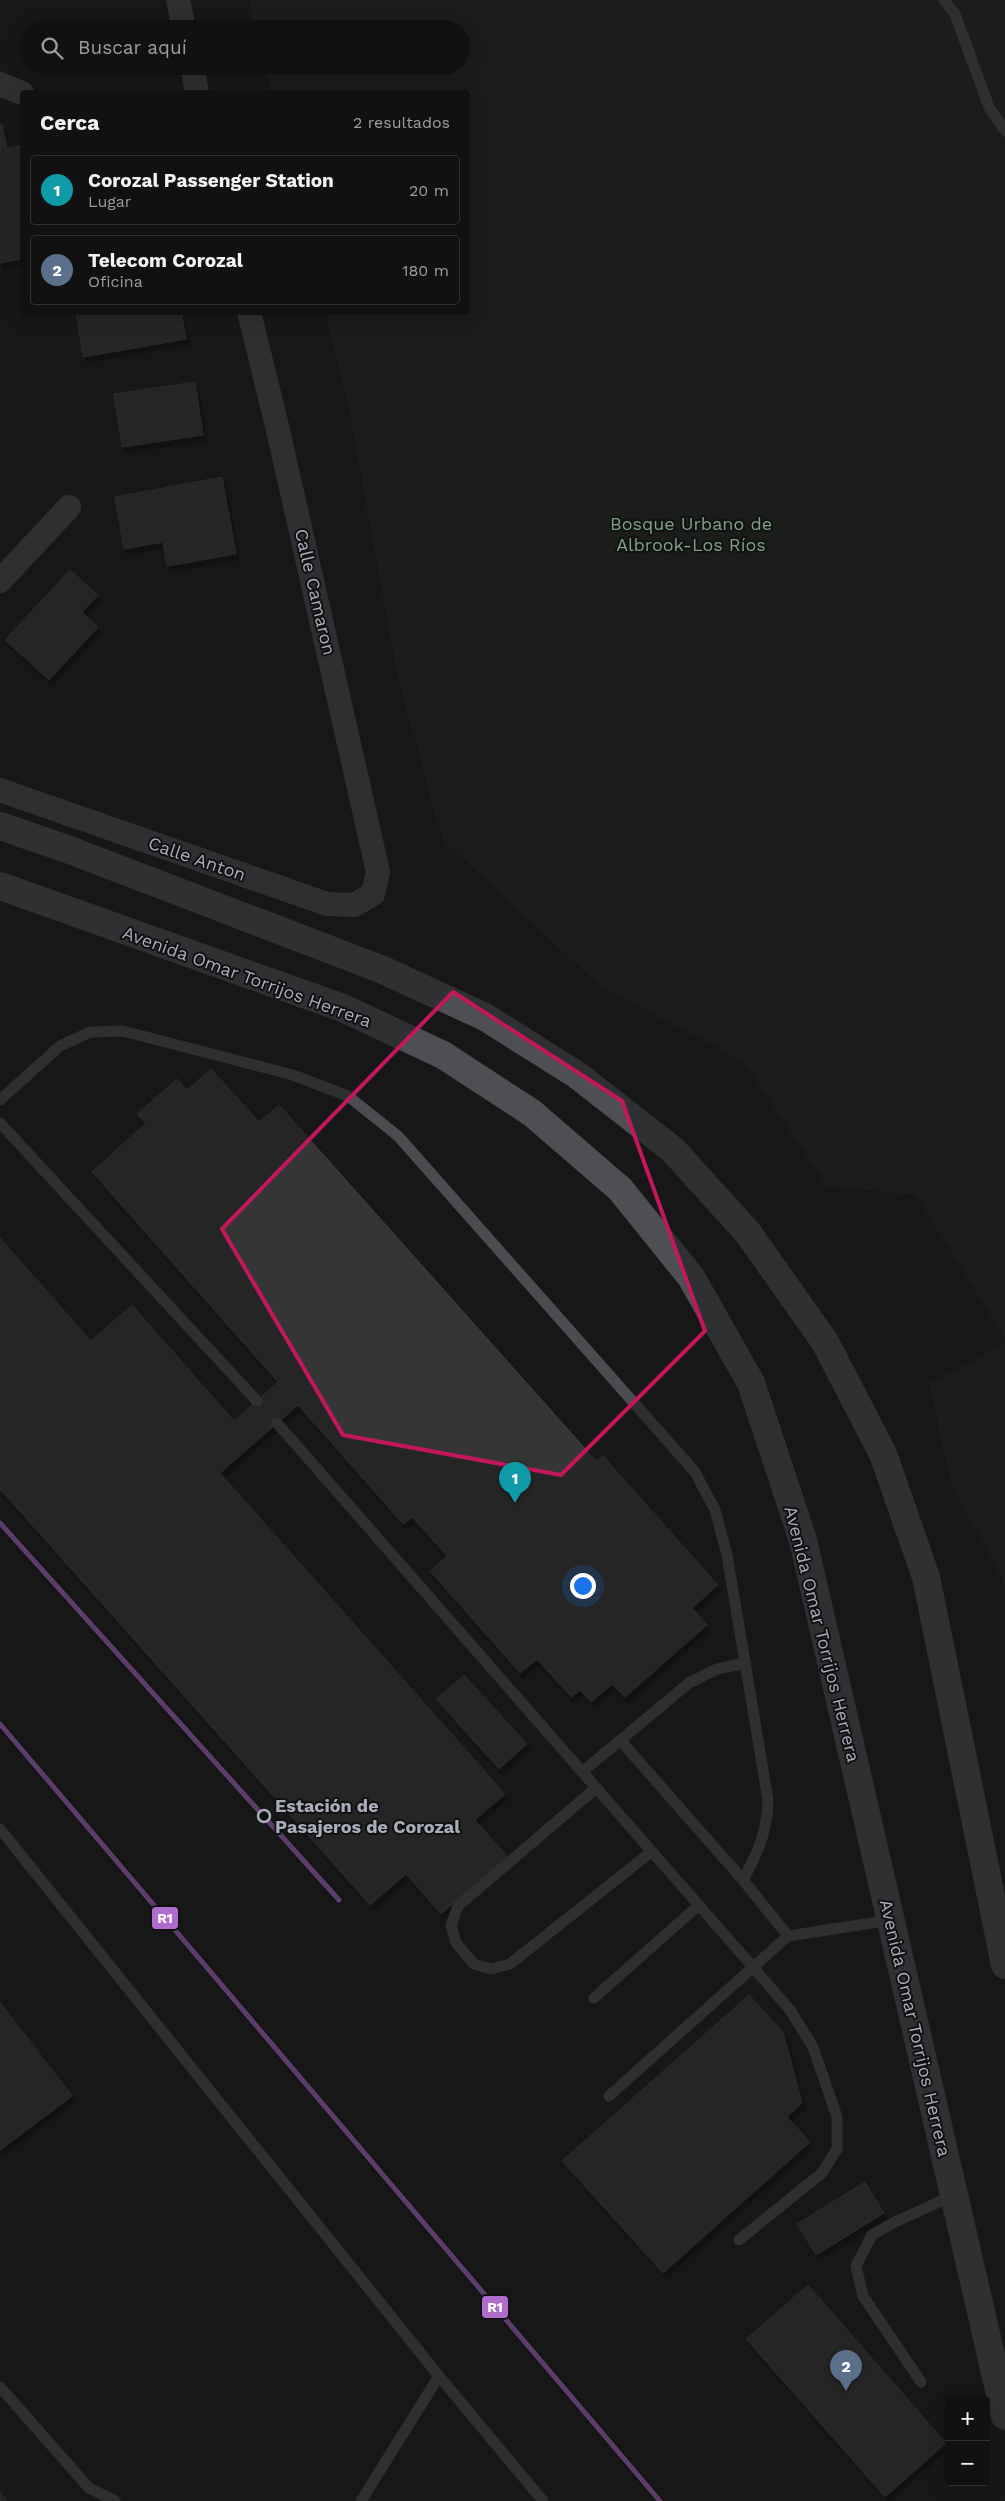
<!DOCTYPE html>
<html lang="es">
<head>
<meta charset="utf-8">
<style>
  :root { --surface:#111; --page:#1e1f1f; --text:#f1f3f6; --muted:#9c9d9f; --line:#303131; --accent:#757880 }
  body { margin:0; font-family:"Work Sans",sans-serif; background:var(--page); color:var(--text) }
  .controls { position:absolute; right:15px; bottom:15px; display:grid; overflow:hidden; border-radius:5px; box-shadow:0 5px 20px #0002 }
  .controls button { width:45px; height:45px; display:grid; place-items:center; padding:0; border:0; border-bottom:1px solid var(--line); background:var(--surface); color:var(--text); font:25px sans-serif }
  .you { position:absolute; left:582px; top:1585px; width:18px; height:18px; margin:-12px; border:4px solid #fff; border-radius:50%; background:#1a73e8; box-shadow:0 0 0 8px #1a73e833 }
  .badge { display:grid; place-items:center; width:32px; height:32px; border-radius:50%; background:var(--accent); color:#fff; font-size:16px; font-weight:700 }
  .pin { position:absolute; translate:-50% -41px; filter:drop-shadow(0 1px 2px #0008) }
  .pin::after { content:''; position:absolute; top:26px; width:18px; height:15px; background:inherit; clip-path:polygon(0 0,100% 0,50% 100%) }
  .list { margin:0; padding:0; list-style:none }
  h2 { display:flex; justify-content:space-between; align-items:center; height:65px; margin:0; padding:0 20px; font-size:21px }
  h2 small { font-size:16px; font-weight:400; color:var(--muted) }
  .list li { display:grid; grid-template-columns:32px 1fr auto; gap:15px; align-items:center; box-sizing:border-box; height:70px; margin:0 10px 10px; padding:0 10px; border:1px solid var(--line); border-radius:5px }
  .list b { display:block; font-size:19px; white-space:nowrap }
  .list p { margin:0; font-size:16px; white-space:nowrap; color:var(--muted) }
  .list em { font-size:16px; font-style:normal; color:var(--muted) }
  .icon { flex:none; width:28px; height:28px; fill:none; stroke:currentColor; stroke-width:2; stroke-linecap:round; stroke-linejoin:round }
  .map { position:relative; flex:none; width:1005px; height:2501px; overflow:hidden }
  .search { position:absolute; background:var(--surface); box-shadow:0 5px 20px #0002; left:20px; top:20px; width:450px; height:55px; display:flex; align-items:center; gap:12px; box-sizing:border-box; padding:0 18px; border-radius:28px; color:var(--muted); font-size:19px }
  .panel { position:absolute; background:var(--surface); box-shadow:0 5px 20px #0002; left:20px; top:90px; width:450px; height:225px; border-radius:5px }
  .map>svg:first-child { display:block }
</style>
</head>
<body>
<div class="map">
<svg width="1005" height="2501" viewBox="0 0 1005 2501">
  <defs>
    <filter id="shadow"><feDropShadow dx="3" dy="5.5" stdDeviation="1" flood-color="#0009"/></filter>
  </defs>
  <rect width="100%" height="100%" fill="#171717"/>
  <!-- green -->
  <g fill="#1d241e">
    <polygon points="248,0 1005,0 1005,1339 916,1195 827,1186 744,1062 599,985 442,839 397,674 350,415 325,313 468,312 468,92 271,92 265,66 461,66 461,29 255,29"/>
    <polygon points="1005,1344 1005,1597 1003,1581 950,1481 929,1383"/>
  </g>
  <!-- building -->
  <g fill="#353536" stroke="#3f4043" filter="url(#shadow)">
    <polygon points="2,124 7,148 22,145 22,259 0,263 0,125"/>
    <polygon points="76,312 181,312 186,339 83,357"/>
    <polygon points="195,382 203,435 122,447 114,394"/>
    <polygon points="222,477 236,554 167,566 163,542 124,549 115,497"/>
    <polygon points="70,570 98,595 82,612 98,627 49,680 5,640"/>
    <polygon points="211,1069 259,1122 279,1105 596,1461 603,1456 718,1585 692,1608 707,1625 625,1697 612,1684 591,1702 580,1690 571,1697 537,1659 520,1673 430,1571 447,1556 412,1517 403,1524 298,1405 220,1473 505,1794 475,1820 507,1856 441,1914 406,1874 370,1905 0,1489 0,1238 91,1341 132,1305 234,1421 278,1382 92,1172 146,1123 137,1114 177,1079 187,1090"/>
    <polygon points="464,1675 527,1744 499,1769 436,1699"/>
    <polygon points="749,1995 783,2032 802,2103 787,2117 810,2142 663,2273 562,2161"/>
    <polygon points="0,2002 72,2096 0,2150"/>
    <polygon points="865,2182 884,2213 816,2255 797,2224"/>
    <polygon points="808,2285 946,2443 885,2497 746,2339"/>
    <polygon points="0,2492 7,2501 0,2501"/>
  </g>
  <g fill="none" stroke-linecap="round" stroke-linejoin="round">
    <!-- lane -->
    <g stroke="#4b4c50" stroke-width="11">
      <polyline points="944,0 955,14 989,107 1005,131"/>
      <path d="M0,1100L60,1046L90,1032L123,1031L293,1075L348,1096L398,1136L695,1472L715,1510L727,1555L768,1800C767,1833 758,1852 743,1880"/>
      <polyline points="0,1123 257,1401"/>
      <polyline points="277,1423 752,1966 790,2010 813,2047 837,2117 837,2149 822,2173 739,2240"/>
      <polyline points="620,1740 743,1880 788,1936"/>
      <polyline points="582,1772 689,1683 717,1669 746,1663"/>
      <polyline points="596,1788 458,1906 451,1925 456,1943 474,1964 491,1969 510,1964 651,1852"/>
      <polyline points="0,1829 439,2376 543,2501"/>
      <polyline points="594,1998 699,1905"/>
      <polyline points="609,2096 788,1936 891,1920"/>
      <polyline points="921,2382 863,2296 856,2266 872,2235 895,2222 954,2195"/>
      <polyline points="0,2387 89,2488 115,2501"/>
      <polyline points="361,2501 439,2376"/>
    </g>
    <!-- street -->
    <g stroke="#4b4c50" stroke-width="24">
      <polyline points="178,0 184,29"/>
      <polyline points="192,66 197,92"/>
      <polyline points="0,84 22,93"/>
      <polyline points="0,581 69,507"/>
      <polyline points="0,790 327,904 354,905 373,894 378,872 277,426 249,312"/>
    </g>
    <!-- primary -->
    <g stroke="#4d4f52" stroke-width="28">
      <polyline points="0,826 67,849 383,970 485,1017 577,1075 673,1150 748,1233 825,1342 883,1454 926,1577 1005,1965"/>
      <polyline points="0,886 343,1008 443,1055 532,1113 620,1189 691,1277 751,1383 803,1540 1005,2416"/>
    </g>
    <!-- rail -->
    <polyline stroke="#4b4c4f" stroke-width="4" stroke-dasharray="6 5" stroke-linecap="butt" points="0,1724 660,2501"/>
    <defs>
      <g id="rail-1">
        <polyline points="0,1523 339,1900"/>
        <polyline points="0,1724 660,2501"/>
      </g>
    </defs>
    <!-- rail-1 casing -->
    <use href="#rail-1" stroke="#111113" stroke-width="9"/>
    <!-- rail-1 -->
    <use href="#rail-1" stroke="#b06ccc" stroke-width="5"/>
  </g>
  <!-- marked area -->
  <path d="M0 0H1005V2501H0ZM453,992L622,1101L705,1331L561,1475L343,1435L222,1229Z" fill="#171717" fill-opacity=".55" fill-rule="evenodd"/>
  <path fill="none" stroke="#c2185b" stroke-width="4" stroke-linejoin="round" d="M453,992L622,1101L705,1331L561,1475L343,1435L222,1229Z"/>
  <!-- markers -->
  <circle fill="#111113" stroke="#a8adb8" stroke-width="2.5" cx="264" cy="1816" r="6"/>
  <g text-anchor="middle" stroke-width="4" stroke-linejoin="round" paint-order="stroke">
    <!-- park labels -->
    <g font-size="18" fill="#7fa381" stroke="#111113">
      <text x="691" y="530">Bosque Urbano de<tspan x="691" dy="21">Albrook-Los Ríos</tspan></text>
    </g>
    <!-- street labels -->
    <g font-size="18" fill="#a8adb8" stroke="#111113">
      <text transform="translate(315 592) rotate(77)" y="6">Calle Camaron</text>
      <text transform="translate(197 859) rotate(19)" y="6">Calle Anton</text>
      <text transform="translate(247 977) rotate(20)" y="6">Avenida Omar Torrijos Herrera</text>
      <text transform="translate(822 1634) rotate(76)" y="6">Avenida Omar Torrijos Herrera</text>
      <text transform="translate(915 2028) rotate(77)" y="6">Avenida Omar Torrijos Herrera</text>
    </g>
    <!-- stop labels -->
    <g font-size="18" font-weight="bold" fill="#a8adb8" stroke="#111113" text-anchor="start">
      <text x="275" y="1812">Estación de<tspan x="275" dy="21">Pasajeros de Corozal</tspan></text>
    </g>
  </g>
  <g stroke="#111113" stroke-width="2">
    <rect x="151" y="1906" width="28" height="24" rx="5" fill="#b06ccc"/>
    <rect x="481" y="2295" width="28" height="24" rx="5" fill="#b06ccc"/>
  </g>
  <g font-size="14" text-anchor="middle" font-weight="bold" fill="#fff">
    <text x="165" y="1923">R1</text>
    <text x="495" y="2312">R1</text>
  </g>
</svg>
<div class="controls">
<button>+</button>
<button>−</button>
</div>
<div class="you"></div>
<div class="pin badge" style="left:515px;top:1503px;background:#0f9aa8">1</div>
<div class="pin badge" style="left:846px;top:2391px;background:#5c6f8a">2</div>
<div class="search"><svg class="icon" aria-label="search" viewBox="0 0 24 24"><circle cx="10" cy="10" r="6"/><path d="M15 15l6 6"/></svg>Buscar aquí</div>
<section class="panel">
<h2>Cerca<small>2 resultados</small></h2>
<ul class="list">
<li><span class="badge" style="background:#0f9aa8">1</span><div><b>Corozal Passenger Station</b><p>Lugar</p></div><em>20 m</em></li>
<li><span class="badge" style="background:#5c6f8a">2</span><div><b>Telecom Corozal</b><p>Oficina</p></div><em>180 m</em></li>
</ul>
</section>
</div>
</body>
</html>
